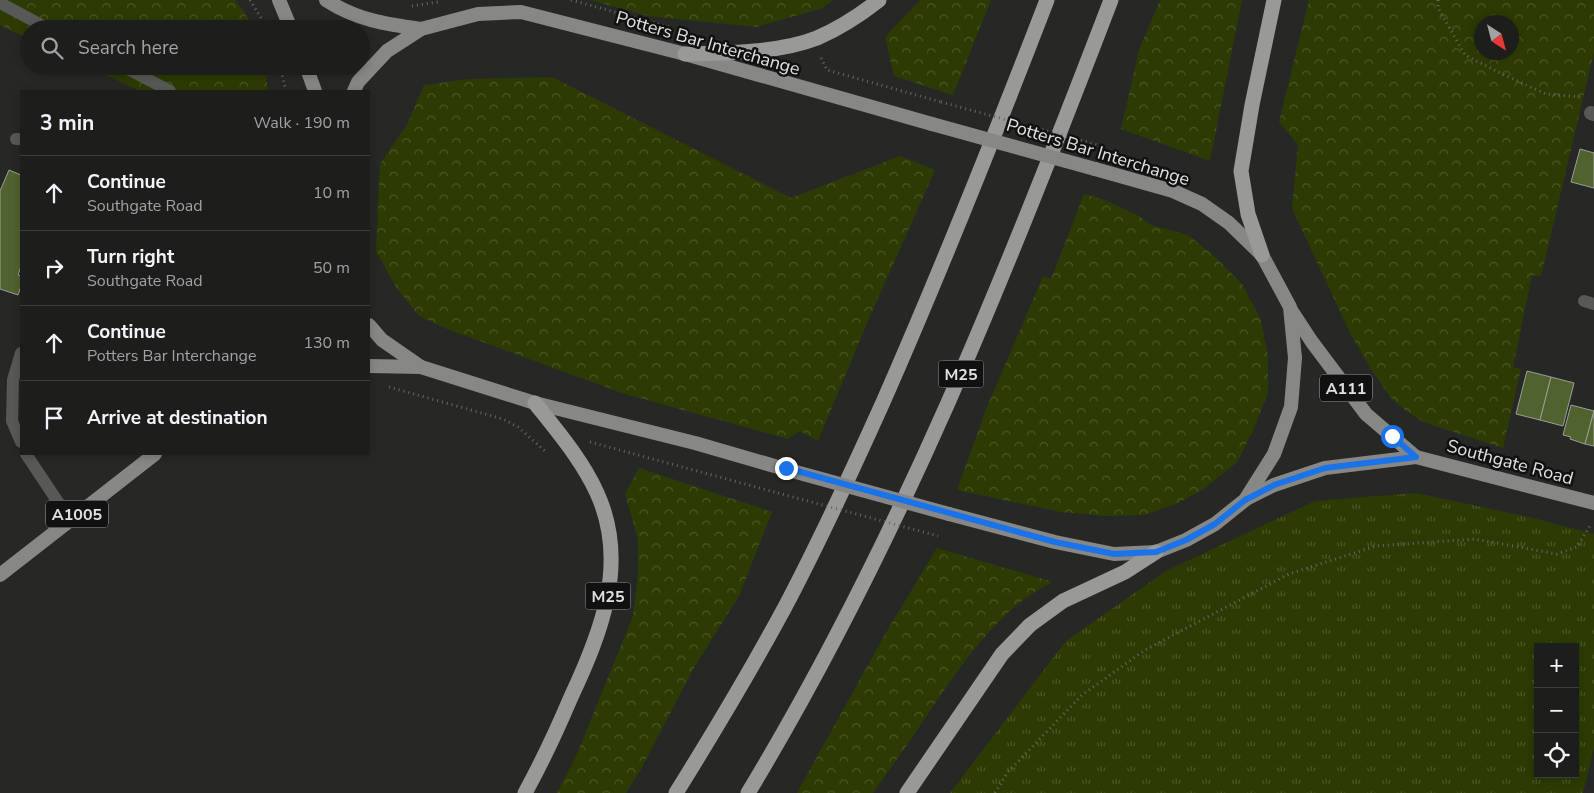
<!DOCTYPE html>
<html lang="en">
<head>
<meta charset="utf-8">
<style>
  :root { --surface:#1d1e1c; --page:#252725; --text:#f1f3f6; --muted:#a0a2a3; --line:#3b3c3b }
  body { margin:0; font-family:"Nunito Sans",sans-serif; background:var(--page); color:var(--text) }
  .controls { position:absolute; right:15px; bottom:15px; display:grid; overflow:hidden; border-radius:0px; box-shadow:0 2px 8px #0003 }
  .controls button { width:45px; height:45px; display:grid; place-items:center; padding:0; border:0; border-bottom:1px solid var(--line); background:var(--surface); color:var(--text); font:25px sans-serif }
  .compass { position:absolute; left:1474px; top:15px; width:45px; height:45px; border-radius:50%; background:var(--surface); box-shadow:0 2px 8px #0003; rotate:144deg }
  .stop { position:absolute; width:15px; height:15px; margin:-11px; border:4px solid #1a73e8; border-radius:50%; background:#fff }
  .stop.end { background:#1a73e8; border-color:#fff; box-shadow:0 1px 5px #0008 }
  .list { margin:0; padding:0; list-style:none }
  h2 { display:flex; justify-content:space-between; align-items:center; height:65px; margin:0; padding:0 20px; font-size:21px }
  h2 small { font-size:16px; font-weight:400; color:var(--muted) }
  .list li { display:grid; grid-template-columns:32px 1fr auto; gap:15px; align-items:center; box-sizing:border-box; height:75px; padding:0 20px; border-top:1px solid var(--line) }
  .list b { display:block; font-size:19px; white-space:nowrap }
  .list p { margin:0; font-size:16px; white-space:nowrap; color:var(--muted) }
  .list em { font-size:16px; font-style:normal; color:var(--muted) }
  .icon { flex:none; width:28px; height:28px; fill:none; stroke:currentColor; stroke-width:2; stroke-linecap:round; stroke-linejoin:round }
  .map { position:relative; flex:none; width:1594px; height:793px; overflow:hidden }
  .search { position:absolute; background:var(--surface); box-shadow:0 2px 8px #0003; left:20px; top:20px; width:350px; height:55px; display:flex; align-items:center; gap:12px; box-sizing:border-box; padding:0 18px; border-radius:28px; color:var(--muted); font-size:19px }
  .panel { position:absolute; background:var(--surface); box-shadow:0 2px 8px #0003; left:20px; top:90px; width:350px; height:365px; border-radius:0px }
  .map>svg:first-child { display:block }
</style>
</head>
<body>
<div class="map">
<svg width="1594" height="793" viewBox="0 0 1594 793">
  <defs>
    <pattern id="grass-tufts" width="24" height="20" patternUnits="userSpaceOnUse" patternTransform="scale(1.25)"><rect width="24" height="20" fill="#2c3b03"/><path d="M3 7l-1-3M5 7V3M7 7l1-3M15 17l-1-3M17 17v-4M19 17l1-3" fill="none" stroke="#4a5727"/></pattern>
    <pattern id="forest-crowns" width="20" height="18" patternUnits="userSpaceOnUse" patternTransform="scale(1.25)"><rect width="20" height="18" fill="#2c3b03"/><path d="M2 6a3 3 0 1 1 6 0M12 15a3 3 0 1 1 6 0" fill="none" stroke="#4a5727"/></pattern>
  </defs>
  <rect width="100%" height="100%" fill="#272826"/>
  <!-- grass -->
  <path fill="url(#grass-tufts)" fill-rule="evenodd" d="M1416,493L1533,518L1594,534V747L1583,793H950L1066,641L1166,571L1315,501ZM1538,647H1575V774H1538Z"/>
  <!-- forest -->
  <g fill="url(#forest-crowns)" fill-rule="evenodd">
    <polygon points="0,0 235,0 243,10 253,29 29,29 29,39 0,25"/>
    <polygon points="590,0 833,0 823,8 756,27 648,16"/>
    <polygon points="920,0 991,0 953,95 894,76 885,37"/>
    <polygon points="1160,0 1242,0 1210,161 1121,129 1139,50"/>
    <path d="M1309,0H1594V52L1541,276L1532,275L1513,367L1521,369L1503,448L1423,422L1405,410L1391,398L1371,369L1350,333L1292,208L1298,145L1279,122ZM1482,22H1512V52H1482Z"/>
    <polygon points="87,66 265,66 268,91 140,91"/>
    <polygon points="552,77 791,198 900,156 935,170 870,316 818,441 800,431 788,439 625,394 447,329 419,316 396,287 376,251 380,164 408,123 424,85 470,79"/>
    <polygon points="1084,194 1105,200 1139,216 1151,225 1188,235 1213,255 1242,284 1261,320 1268,357 1268,392 1254,429 1237,462 1204,489 1176,504 1144,515 1106,516 1061,512 957,490 987,407 1043,276 1051,279"/>
    <polygon points="639,468 772,512 739,596 695,666 640,771 626,793 557,793 577,754 633,616 638,575 638,539 625,494"/>
    <path d="M937,548L1050,581L1051,583C996,608 954,676 921,724C906,747 889,770 873,793H797L884,636Z"/>
  </g>
  <!-- building -->
  <g fill="#50622d" stroke="#9b9d9a">
    <polygon points="1580,149 1594,153 1594,188 1571,182"/>
    <polygon points="9,170 21,175 21,266 18,275 21,276 21,286 18,295 0,289 0,191"/>
    <polygon points="1527,371 1551,377 1540,420 1516,414"/>
    <polygon points="1551,377 1574,383 1563,426 1540,420"/>
    <polygon points="1571,405 1594,411 1585,444 1570,439 1571,437 1563,435"/>
    <polygon points="1594,411 1594,446 1585,444"/>
  </g>
  <g fill="none" stroke-linecap="round" stroke-linejoin="round">
    <!-- path -->
    <g stroke="#666765" stroke-width="3" stroke-dasharray="1 4" stroke-linecap="butt">
      <polyline points="250,0 268,29"/>
      <polyline points="571,0 669,27"/>
      <polyline points="1438,0 1438,8 1465,55 1498,72 1546,94 1581,97"/>
      <polyline points="412,6 438,2"/>
      <polyline points="821,58 827,70 941,102"/>
      <polyline points="280,66 286,91"/>
      <polyline points="389,387 503,419 518,427 545,451"/>
      <polyline points="590,442 778,493"/>
      <polyline points="995,793 1008,772 1082,695 1145,650 1289,574 1376,546 1475,539 1557,554 1577,547 1591,524"/>
    </g>
    <!-- service -->
    <g stroke="#585857" stroke-width="12">
      <polyline points="0,3 49,29"/>
      <polyline points="122,66 170,91"/>
      <polyline points="16,139 21,139"/>
      <polyline points="1584,301 1594,304"/>
      <polyline points="21,353 13,380 12,421 21,442"/>
      <polyline points="26,454 70,520"/>
    </g>
    <!-- minor -->
    <polyline stroke="#585857" stroke-width="14" points="1591,113 1594,114"/>
    <!-- primary -->
    <g stroke="#878885" stroke-width="14">
      <polyline points="279,0 291,29"/>
      <path d="M326,0C357,20 385,24 421,29"/>
      <polyline points="306,66 315,91"/>
      <polyline points="354,91 358,82 387,51 421,29 478,14 521,12 685,54 932,124"/>
      <polyline points="1291,310 1312,342 1366,414 1416,457"/>
      <polyline points="369,325 382,340 421,367 535,403 695,443 785,469"/>
      <polyline points="369,366 421,367"/>
      <polyline points="1246,499 1274,485 1325,468 1416,457 1594,503"/>
      <polyline points="949,514 1055,542 1114,554 1156,552 1186,540 1215,524 1245,500 1274,454 1291,407 1295,358 1290,307 1262,255 1229,223 1202,204 1173,191 1095,169"/>
      <polyline points="0,575 155,454"/>
    </g>
    <!-- motorway -->
    <g stroke="#999a97" stroke-width="15">
      <path d="M685,54C726,53 779,53 817,38C840,28 860,15 879,0"/>
      <polyline points="1262,255 1248,214 1241,171 1252,105 1274,0"/>
      <path d="M525,793C542,762 557,730 571,697C601,633 629,563 597,493C582,460 558,432 535,403"/>
      <path d="M676,793C714,732 751,670 785,607C821,539 853,469 884,400C942,268 995,135 1047,0"/>
      <path d="M748,793C899,543 1007,272 1111,0"/>
      <polyline points="907,793 1002,654 1030,625 1063,601 1125,572 1156,552"/>
    </g>
    <!-- path-bridge -->
    <g stroke="#666765" stroke-width="3" stroke-dasharray="1 4" stroke-linecap="butt">
      <polyline points="941,102 1102,146"/>
      <polyline points="778,493 938,536"/>
    </g>
    <!-- primary-bridge -->
    <g stroke="#878885" stroke-width="14">
      <polyline points="932,124 1095,169"/>
      <polyline points="785,469 949,514"/>
    </g>
  </g>
  <g fill="none" stroke-linecap="round" stroke-linejoin="round">
    <!-- route -->
    <polyline stroke="#1a73e8" stroke-width="6" points="786,468 1055,542 1114,554 1156,552 1186,540 1215,524 1245,500 1274,485 1325,468 1416,457 1392,436"/>
  </g>
  <g text-anchor="middle" stroke-width="5" stroke-linejoin="round" paint-order="stroke">
    <!-- shield labels -->
    <g fill="#101110" stroke="#a2a3a2" stroke-width="1">
      <rect x="938.5" y="360.5" width="45" height="27" rx="4"/>
      <rect x="1320" y="374.5" width="52" height="27" rx="4"/>
      <rect x="46" y="500.5" width="62" height="27" rx="4"/>
      <rect x="585.5" y="582.5" width="45" height="27" rx="4"/>
    </g>
    <g font-size="16" font-weight="bold" fill="#e1e1e0">
      <text x="961" y="380">M25</text>
      <text x="1346" y="394">A111</text>
      <text x="77" y="520">A1005</text>
      <text x="608" y="602">M25</text>
    </g>
    <!-- street labels -->
    <g font-size="18" fill="#e1e1e0" stroke="#101110">
      <text transform="translate(708 43) rotate(16)" y="6">Potters Bar Interchange</text>
      <text transform="translate(1098 152) rotate(17)" y="6">Potters Bar Interchange</text>
      <text transform="translate(1510 462) rotate(15)" y="6">Southgate Road</text>
    </g>
  </g>
</svg>
<div class="controls">
<button>+</button>
<button>−</button>
<button><svg class="icon" aria-label="locate" viewBox="0 0 24 24"><circle cx="12" cy="12" r="6"/><path d="M12 2v4M12 18v4M2 12h4M18 12h4"/></svg></button>
</div>
<svg class="compass" viewBox="-18 -18 36 36"><path d="M0-13l5 13h-10z" fill="#e53935"/><path d="M0 13l5-13h-10z" fill="#a0a2a3"/></svg>
<div class="stop" style="left:1392px;top:436px"></div>
<div class="stop end" style="left:786px;top:468px"></div>
<div class="search"><svg class="icon" aria-label="search" viewBox="0 0 24 24"><circle cx="10" cy="10" r="6"/><path d="M15 15l6 6"/></svg>Search here</div>
<section class="panel">
<h2>3 min<small>Walk · 190 m</small></h2>
<ul class="list">
<li><svg class="icon" aria-label="ahead" viewBox="0 0 24 24"><path d="M12 20V5M6 11l6-6 6 6"/></svg><div><b>Continue</b><p>Southgate Road</p></div><em>10 m</em></li>
<li><svg class="icon" aria-label="right" viewBox="0 0 24 24"><path d="M7 20v-9h11M14 6l5 5-5 5"/></svg><div><b>Turn right</b><p>Southgate Road</p></div><em>50 m</em></li>
<li><svg class="icon" aria-label="ahead" viewBox="0 0 24 24"><path d="M12 20V5M6 11l6-6 6 6"/></svg><div><b>Continue</b><p>Potters Bar Interchange</p></div><em>130 m</em></li>
<li><svg class="icon" aria-label="arrive" viewBox="0 0 24 24"><path d="M6 21V4h12l-3 4 3 4H6"/></svg><div><b>Arrive at destination</b></div></li>
</ul>
</section>
</div>
</body>
</html>
